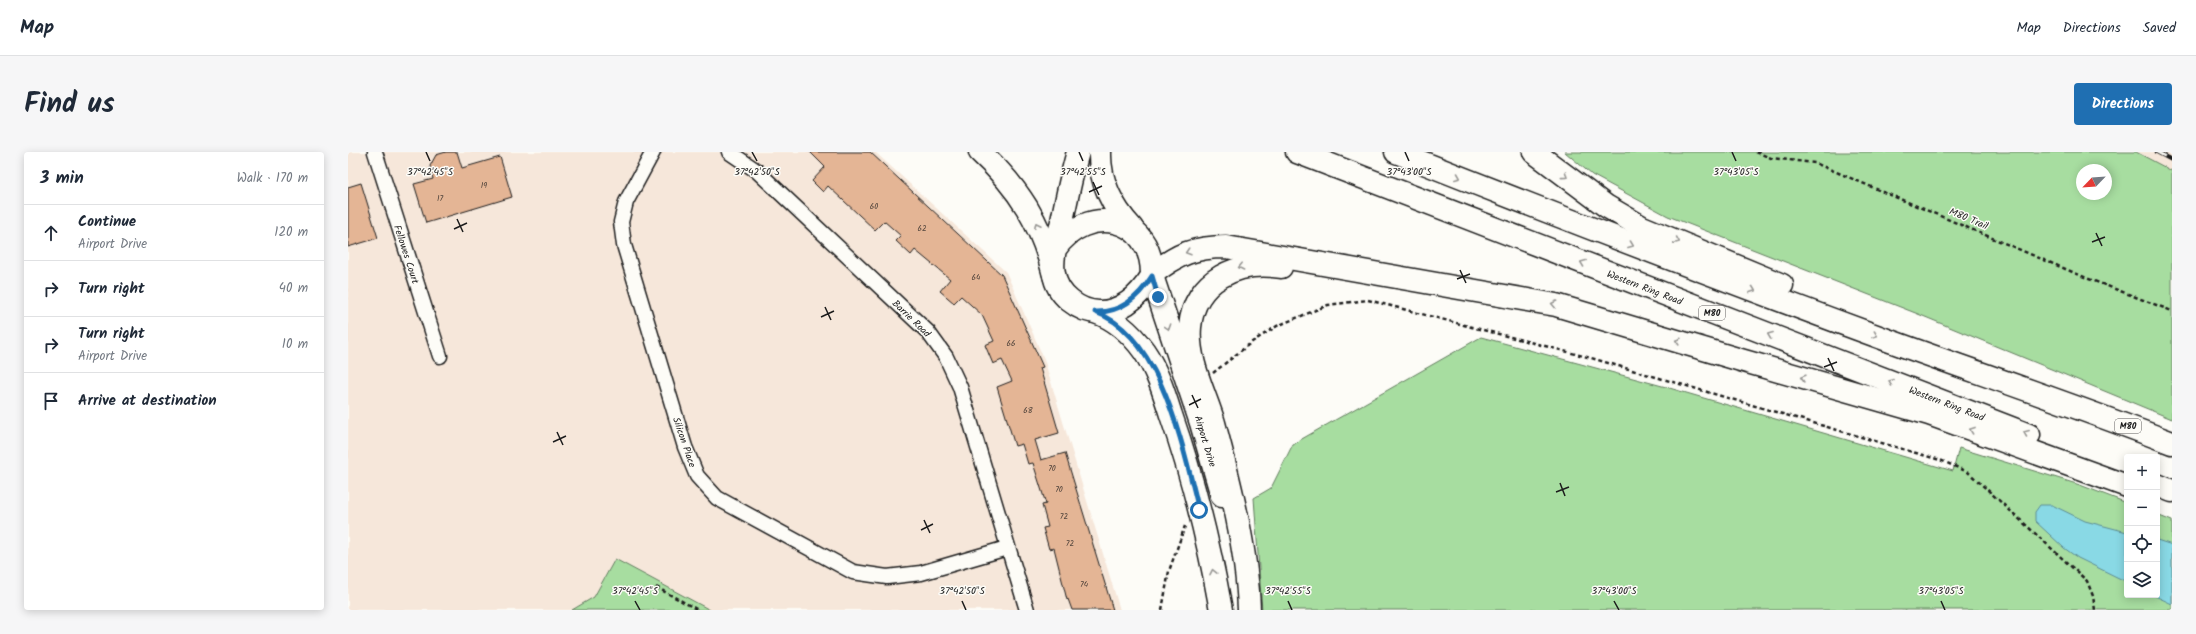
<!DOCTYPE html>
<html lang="en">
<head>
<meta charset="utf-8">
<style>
  :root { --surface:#fff; --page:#f6f6f7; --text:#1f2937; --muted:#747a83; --line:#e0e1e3; --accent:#1f6fb2 }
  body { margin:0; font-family:Kalam,sans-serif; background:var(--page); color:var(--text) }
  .controls { position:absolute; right:12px; bottom:12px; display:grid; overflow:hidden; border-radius:4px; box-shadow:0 2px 10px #0003 }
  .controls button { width:36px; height:36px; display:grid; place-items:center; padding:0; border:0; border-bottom:1px solid var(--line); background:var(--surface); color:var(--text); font:20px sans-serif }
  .compass { position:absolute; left:1728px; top:12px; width:36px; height:36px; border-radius:50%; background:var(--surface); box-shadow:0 2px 10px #0003; rotate:245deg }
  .stop { position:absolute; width:12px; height:12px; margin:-9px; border:3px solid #1f6fb2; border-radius:50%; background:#fff }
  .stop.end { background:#1f6fb2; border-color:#fff; box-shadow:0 1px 4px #0008 }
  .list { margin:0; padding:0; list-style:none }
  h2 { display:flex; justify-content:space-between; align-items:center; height:52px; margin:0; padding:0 16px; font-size:17px }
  h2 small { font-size:13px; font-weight:400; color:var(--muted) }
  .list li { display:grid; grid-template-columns:26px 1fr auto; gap:12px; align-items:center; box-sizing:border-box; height:56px; padding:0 16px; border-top:1px solid var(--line) }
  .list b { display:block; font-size:15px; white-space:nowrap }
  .list p { margin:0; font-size:13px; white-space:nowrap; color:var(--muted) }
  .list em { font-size:13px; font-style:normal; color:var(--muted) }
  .icon { flex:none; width:22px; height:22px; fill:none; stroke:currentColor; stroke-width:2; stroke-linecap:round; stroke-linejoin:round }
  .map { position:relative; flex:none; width:1824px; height:458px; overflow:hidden; border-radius:4px }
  header { display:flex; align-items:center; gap:24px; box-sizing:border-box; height:56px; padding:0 20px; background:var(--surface); border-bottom:1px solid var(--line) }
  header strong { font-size:19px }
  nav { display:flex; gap:22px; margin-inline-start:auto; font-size:14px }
  .intro { display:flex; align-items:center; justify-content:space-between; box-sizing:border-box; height:96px; padding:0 24px }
  h1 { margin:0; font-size:28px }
  .button { padding:10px 18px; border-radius:4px; background:var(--accent); color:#fff; font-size:14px; font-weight:700 }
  main { display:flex; gap:24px; padding:0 24px }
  aside { flex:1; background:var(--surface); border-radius:4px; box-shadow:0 2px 10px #0003 }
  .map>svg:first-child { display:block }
</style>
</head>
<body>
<header>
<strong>Map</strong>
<nav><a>Map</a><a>Directions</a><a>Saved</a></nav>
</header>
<div class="intro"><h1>Find us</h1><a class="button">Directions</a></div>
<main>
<aside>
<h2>3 min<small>Walk · 170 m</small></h2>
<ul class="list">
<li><svg class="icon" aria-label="ahead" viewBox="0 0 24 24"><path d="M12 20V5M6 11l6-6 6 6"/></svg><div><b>Continue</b><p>Airport Drive</p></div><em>120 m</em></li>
<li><svg class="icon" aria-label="right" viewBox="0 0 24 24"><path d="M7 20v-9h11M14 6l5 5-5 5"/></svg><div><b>Turn right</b></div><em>40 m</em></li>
<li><svg class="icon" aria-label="right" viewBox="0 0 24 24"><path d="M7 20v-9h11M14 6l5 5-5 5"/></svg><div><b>Turn right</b><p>Airport Drive</p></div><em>10 m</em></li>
<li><svg class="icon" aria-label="arrive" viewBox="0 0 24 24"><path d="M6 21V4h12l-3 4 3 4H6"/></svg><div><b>Arrive at destination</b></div></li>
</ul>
</aside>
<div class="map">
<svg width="1824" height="458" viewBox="0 0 1824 458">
  <rect width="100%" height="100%" fill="#fdfcf7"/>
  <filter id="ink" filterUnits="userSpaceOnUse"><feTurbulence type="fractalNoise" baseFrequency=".025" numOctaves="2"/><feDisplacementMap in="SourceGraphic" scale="8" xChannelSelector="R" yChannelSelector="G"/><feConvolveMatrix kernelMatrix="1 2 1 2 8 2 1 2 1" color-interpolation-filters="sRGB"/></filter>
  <g filter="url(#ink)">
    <!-- built -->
    <g fill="#f6e7da">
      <polygon points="0,0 527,0 658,120 696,207 772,458 362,458 267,407 246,445 224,458 0,458"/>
      <polygon points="1789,0 1824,0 1824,19"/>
    </g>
    <!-- green -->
    <g fill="#a7dda0" stroke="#627c5e" fill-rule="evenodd">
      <path d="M1217,0H1788L1824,19V267L1570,162L1320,64L1244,23ZM1734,18H1758V42H1734Z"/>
      <polygon points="1133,185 1318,235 1605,319 1611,296 1732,333 1779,351 1779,443 1809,443 1809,363 1824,369 1824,458 914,458 906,346 923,336 945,292"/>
      <polygon points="267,407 362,458 224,458 246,445"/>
    </g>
    <!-- water -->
    <g fill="#89d9e5" stroke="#5d8d95">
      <polygon points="1692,353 1704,353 1737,369 1779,380 1779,430 1730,406 1716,396 1687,369 1687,360"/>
      <polygon points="1809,388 1824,393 1824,452 1805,443 1809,443"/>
    </g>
    <!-- building -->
    <g fill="#e4b595" stroke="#1c1c1c">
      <polygon points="98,0 109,0 114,16 152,5 164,45 78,71 66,32 85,27 82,14 88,3"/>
      <polygon points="462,0 522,0 654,123 695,215 692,216 711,281 687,288 693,308 717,301 765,458 724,458 720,447 719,448 706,396 701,397 695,376 700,375 694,353 698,352 685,311 680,312 674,292 667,294 649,235 664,229 654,208 645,212 637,193 646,189 634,163 613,144 606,151 592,139 602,127 567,98 563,103 548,89 553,84 536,69 527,78 480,34 475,40 464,29 477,15"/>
      <polygon points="13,31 30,86 0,95 0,35"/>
    </g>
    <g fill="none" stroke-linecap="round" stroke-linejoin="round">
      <defs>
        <g id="street">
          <polyline points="27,0 92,204"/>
          <polyline points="305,0 278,50 273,70 276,93 337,295 349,324 369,346 505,420 539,425 573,421 659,396"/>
          <polyline points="381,0 409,19 580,180 598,205 612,235 679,458"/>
        </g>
        <g id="primary">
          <path d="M752,0C751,29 765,56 784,76"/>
          <path d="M707,97C738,51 805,63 804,124C792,143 775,160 751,160C731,160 709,143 706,122C703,106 709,89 713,74C718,49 723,24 730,0"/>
          <polyline points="804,124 853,271 874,344"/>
          <path d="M747,160C768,167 783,181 796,199C809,218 816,241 823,263C845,326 861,392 873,458"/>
        </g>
        <g id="highway">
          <path d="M632,0C671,36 693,71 706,123"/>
          <polyline points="949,0 1681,283"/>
          <path d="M1048,0C1212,65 1376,128 1542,189C1636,223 1731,255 1824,291"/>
          <polyline points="1186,0 1258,54 1294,75 1434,133"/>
          <path d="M804,122C830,102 846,95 878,95L1208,153L1396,209L1581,262L1779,334"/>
          <polyline points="1809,333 1824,339"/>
          <path d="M901,458C899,396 882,331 866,271C857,241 839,208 842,175C846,127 891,108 933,115"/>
        </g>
      </defs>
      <!-- street casing -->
      <use href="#street" stroke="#1c1c1c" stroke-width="17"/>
      <!-- primary casing -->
      <use href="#primary" stroke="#1c1c1c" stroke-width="25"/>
      <!-- highway casing -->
      <use href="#highway" stroke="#1c1c1c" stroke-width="25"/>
      <!-- path -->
      <g stroke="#1c1c1c" stroke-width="2.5" stroke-dasharray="4 3" stroke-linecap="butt">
        <polyline points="1408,0 1423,6 1467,11 1741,127 1824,159"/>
        <polyline points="865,221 904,190 929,174 980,153 1020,148 1243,206 1592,308 1620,320 1739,429 1745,444 1747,458"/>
        <polyline points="308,435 350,458"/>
        <polyline points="814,458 821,419 837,374"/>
      </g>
      <!-- street -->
      <use href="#street" stroke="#fdfcf7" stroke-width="14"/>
      <!-- primary -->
      <use href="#primary" stroke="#fdfcf7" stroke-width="22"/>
      <!-- highway -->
      <use href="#highway" stroke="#fdfcf7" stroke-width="22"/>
      <defs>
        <polyline id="rail" points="1809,0 1824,8"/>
      </defs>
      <!-- rail casing -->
      <use href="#rail" stroke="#1c1c1c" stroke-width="4.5"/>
      <!-- rail -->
      <use href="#rail" stroke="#fdfcf7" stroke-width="3" stroke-dasharray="9" stroke-linecap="butt"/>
    </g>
    <!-- one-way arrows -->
    <defs><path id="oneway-chevron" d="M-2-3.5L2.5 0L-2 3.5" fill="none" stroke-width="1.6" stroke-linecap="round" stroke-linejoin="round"/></defs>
    <g stroke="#989794">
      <use href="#oneway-chevron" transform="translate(1217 24) rotate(37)"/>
      <use href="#oneway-chevron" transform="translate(1110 25) rotate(22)"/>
      <use href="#oneway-chevron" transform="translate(689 73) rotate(-116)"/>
      <use href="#oneway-chevron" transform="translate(1329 89) rotate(23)"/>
      <use href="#oneway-chevron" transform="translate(1283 93) rotate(21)"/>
      <use href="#oneway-chevron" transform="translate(840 100) rotate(162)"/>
      <use href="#oneway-chevron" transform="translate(1235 111) rotate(-159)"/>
      <use href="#oneway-chevron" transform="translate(893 115) rotate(167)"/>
      <use href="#oneway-chevron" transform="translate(1405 138) rotate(20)"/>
      <use href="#oneway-chevron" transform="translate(1206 152) rotate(-168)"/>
      <use href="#oneway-chevron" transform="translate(820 175) rotate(72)"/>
      <use href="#oneway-chevron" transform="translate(1422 183) rotate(-159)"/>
      <use href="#oneway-chevron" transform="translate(1527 183) rotate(20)"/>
      <use href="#oneway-chevron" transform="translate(1330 189) rotate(-163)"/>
      <use href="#oneway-chevron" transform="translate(1455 226) rotate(-164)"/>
      <use href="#oneway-chevron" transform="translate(1543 230) rotate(-159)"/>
      <use href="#oneway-chevron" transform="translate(1624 278) rotate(-160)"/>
      <use href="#oneway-chevron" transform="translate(1678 281) rotate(-158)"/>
      <use href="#oneway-chevron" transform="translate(865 420) rotate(-102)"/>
    </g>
  </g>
  <g fill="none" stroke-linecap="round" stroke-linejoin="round" filter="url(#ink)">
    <!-- route -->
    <path stroke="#1f6fb2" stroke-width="5" d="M810,145L804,124C791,145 773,161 747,160C814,183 835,297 851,358"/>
  </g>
  <!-- ticks -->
  <path fill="none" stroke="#1c1c1c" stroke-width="1.5" d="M78,0L82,9M404,0L409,9M731,0L735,9M1057,0L1061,9M1384,0L1388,9M745,30L751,43M741,40L754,34M109,67L115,80M106,77L119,71M1748,81L1754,94M1744,90L1757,85M1112,118L1118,131M1109,127L1122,122M477,155L483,168M473,165L486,159M1480,206L1486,219M1476,215L1489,210M844,243L850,256M841,253L853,247M209,280L215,293M205,290L218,284M1212,331L1217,344M1208,340L1221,335M576,368L582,381M573,378L585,372M287,449L292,458M614,449L618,458M940,449L944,458M1266,449L1271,458M1593,449L1597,458"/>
  <g text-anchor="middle" stroke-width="3" stroke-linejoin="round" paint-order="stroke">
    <!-- number labels -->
    <g font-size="8" fill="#4e423a">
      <text x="136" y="36">19</text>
      <text x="92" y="49">17</text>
      <text x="526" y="57">60</text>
      <text x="574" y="79">62</text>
      <text x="628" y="128">64</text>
      <text x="663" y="194">66</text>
      <text x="680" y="261">68</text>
      <text x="704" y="319">70</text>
      <text x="711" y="340">70</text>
      <text x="716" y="367">72</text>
      <text x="722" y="394">72</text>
      <text x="736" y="435">74</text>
    </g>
    <!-- shield labels -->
    <g fill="#fdfcf7" stroke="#605f5e" stroke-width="1">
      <rect x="1351" y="154" width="26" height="14" rx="3"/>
      <rect x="1767" y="267" width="26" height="14" rx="3"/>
    </g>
    <g font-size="9" font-weight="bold" fill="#1c1c1c">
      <text x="1364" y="164">M80</text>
      <text x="1780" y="277">M80</text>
    </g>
    <!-- street labels -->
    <g font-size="10" fill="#1c1c1c" stroke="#fdfcf7">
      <text transform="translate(1621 66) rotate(23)" y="4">M80 Trail</text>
      <text transform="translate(59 102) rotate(72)" y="4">Fellowes Court</text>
      <text transform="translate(1297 135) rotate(21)" y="4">Western Ring Road</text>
      <text transform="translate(564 166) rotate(44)" y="4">Barrie Road</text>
      <text transform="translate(1599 251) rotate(21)" y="4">Western Ring Road</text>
      <text transform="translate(858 289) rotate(73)" y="4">Airport Drive</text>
      <text transform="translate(337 290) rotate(71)" y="4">Silicon Place</text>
    </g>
  </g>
  <g font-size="10" text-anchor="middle" fill="#1c1c1c" stroke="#fdfcf7" stroke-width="3" stroke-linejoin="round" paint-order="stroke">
    <text x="82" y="23">37°42'45"S</text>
    <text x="735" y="23">37°42'55"S</text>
    <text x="409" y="23">37°42'50"S</text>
    <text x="1061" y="23">37°43'00"S</text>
    <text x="1388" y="23">37°43'05"S</text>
    <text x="287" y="442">37°42'45"S</text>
    <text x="614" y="442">37°42'50"S</text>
    <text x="940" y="442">37°42'55"S</text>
    <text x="1266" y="442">37°43'00"S</text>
    <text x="1593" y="442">37°43'05"S</text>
  </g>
</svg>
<div class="controls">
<button>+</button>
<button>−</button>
<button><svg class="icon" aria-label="locate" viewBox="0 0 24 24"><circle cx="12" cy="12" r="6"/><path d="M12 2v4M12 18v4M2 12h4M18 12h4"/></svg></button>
<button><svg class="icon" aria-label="layers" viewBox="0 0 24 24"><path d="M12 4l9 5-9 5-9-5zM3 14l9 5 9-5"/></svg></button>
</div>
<svg class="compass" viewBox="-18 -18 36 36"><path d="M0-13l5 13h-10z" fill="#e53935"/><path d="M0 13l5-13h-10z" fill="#747a83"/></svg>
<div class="stop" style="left:851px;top:358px"></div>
<div class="stop end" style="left:810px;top:145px"></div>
</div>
</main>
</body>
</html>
